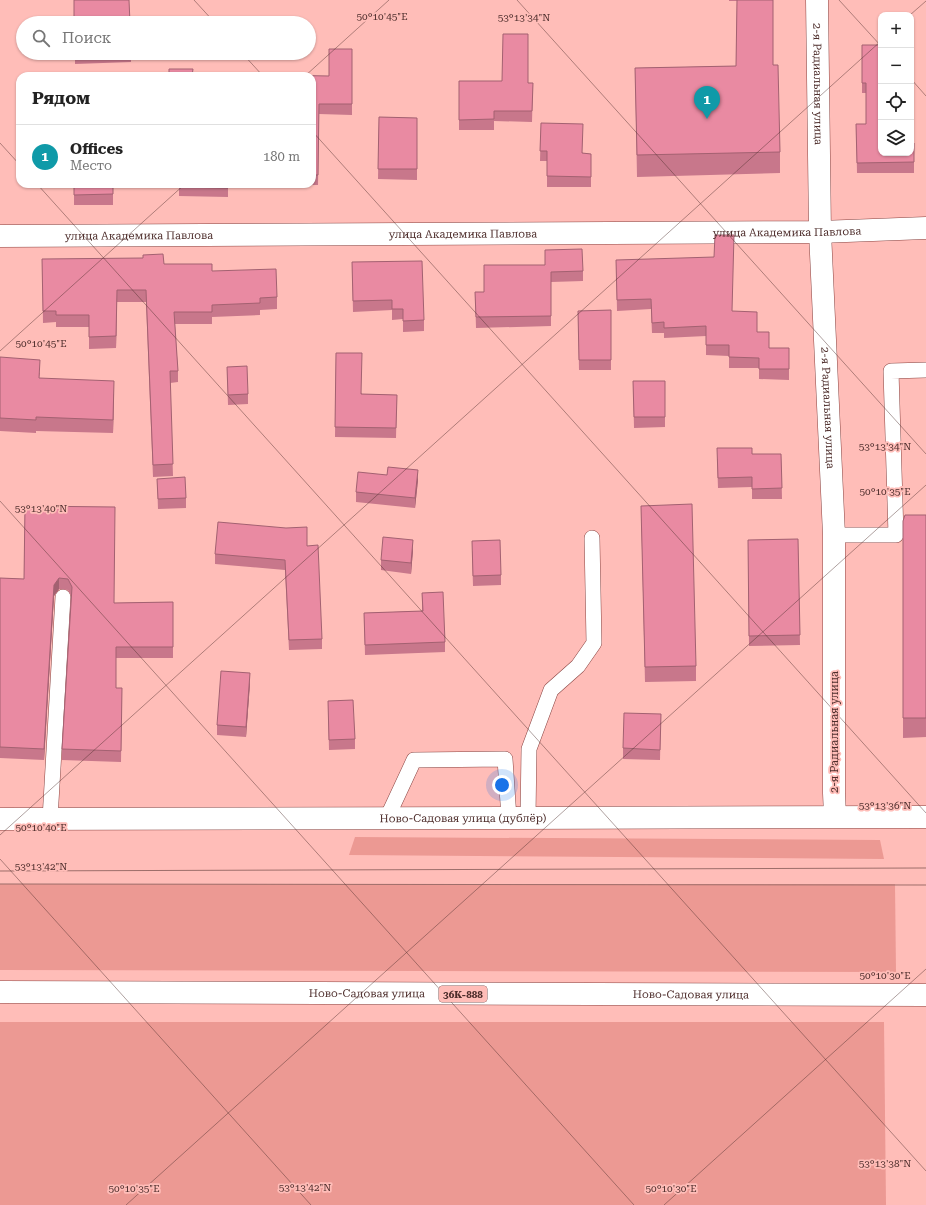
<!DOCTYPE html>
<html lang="ru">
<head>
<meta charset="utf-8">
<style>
  :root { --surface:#fff; --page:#f2f2f2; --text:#222; --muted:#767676; --line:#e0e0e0; --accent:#16646b }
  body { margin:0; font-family:"Roboto Serif",serif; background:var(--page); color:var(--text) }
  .controls { position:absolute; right:12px; top:12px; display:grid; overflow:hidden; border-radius:8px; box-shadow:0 1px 3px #0004 }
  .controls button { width:36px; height:36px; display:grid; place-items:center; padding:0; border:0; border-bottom:1px solid var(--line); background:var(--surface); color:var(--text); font:20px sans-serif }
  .you { position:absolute; left:502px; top:785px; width:14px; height:14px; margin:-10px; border:3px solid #fff; border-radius:50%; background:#1a73e8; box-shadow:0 0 0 6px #1a73e833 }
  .badge { display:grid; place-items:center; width:26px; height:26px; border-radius:50%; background:var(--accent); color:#fff; font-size:13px; font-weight:700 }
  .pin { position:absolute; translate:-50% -33px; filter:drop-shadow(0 1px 2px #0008) }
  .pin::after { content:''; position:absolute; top:21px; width:14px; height:12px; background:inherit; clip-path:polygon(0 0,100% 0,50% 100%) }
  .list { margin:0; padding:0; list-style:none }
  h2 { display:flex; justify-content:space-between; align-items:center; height:52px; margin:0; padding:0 16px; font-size:17px }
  h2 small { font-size:13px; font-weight:400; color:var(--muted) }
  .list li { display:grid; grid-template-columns:26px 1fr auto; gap:12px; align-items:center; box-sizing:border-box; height:64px; padding:0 16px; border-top:1px solid var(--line) }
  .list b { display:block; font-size:15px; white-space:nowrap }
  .list p { margin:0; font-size:13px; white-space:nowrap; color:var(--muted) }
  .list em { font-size:13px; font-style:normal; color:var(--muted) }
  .icon { flex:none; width:22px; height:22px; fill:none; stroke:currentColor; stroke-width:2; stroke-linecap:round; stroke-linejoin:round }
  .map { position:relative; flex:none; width:926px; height:1205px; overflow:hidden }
  .search { position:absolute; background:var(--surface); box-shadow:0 1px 3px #0004; left:16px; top:16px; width:300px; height:44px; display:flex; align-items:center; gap:10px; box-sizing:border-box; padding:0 14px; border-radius:22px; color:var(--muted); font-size:15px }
  .panel { position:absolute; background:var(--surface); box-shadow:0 1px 3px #0004; left:16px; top:72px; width:300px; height:116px; border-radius:12px }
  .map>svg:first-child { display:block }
</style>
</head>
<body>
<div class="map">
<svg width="926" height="1205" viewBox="0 0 926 1205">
  <rect width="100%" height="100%" fill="#ffbdb8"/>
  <!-- green -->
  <g fill="#ec9993">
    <polygon points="355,837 880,840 884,859 349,855"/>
    <polygon points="0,884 895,884 896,972 0,970"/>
    <polygon points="0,1022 884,1022 886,1205 0,1205"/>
  </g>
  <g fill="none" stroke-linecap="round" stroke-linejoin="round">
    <defs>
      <g id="lane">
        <polyline points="834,535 896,535 891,371 926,370"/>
        <polyline points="528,817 529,749 551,690 578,666 594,643 592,538"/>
        <polyline points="387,818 414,760 505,759 509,818"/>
        <polyline points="50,819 63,597"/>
      </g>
      <g id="street">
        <path id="s1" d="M817,0L820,232L834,535V793L835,816"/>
        <path id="s2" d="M0,236L820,232L926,228"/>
      </g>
      <g id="secondary">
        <path id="s3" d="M0,819L926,817"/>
      </g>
      <g id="primary">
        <path id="s4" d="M0,992L926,995"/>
      </g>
    </defs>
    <!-- lane casing -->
    <use href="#lane" stroke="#894340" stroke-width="16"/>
    <!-- street casing -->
    <use href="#street" stroke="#894340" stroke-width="23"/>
    <!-- secondary casing -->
    <use href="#secondary" stroke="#894340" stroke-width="23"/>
    <!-- primary casing -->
    <use href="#primary" stroke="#894340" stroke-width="23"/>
    <!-- lane -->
    <use href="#lane" stroke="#fff" stroke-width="15"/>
    <!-- street -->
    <use href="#street" stroke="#fff" stroke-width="22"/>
    <!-- secondary -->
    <use href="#secondary" stroke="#fff" stroke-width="22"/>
    <!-- primary -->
    <use href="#primary" stroke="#fff" stroke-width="22"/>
    <!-- tram -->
    <g stroke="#9d6e6a" stroke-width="1">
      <polyline points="0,871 926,868"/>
      <polyline points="0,884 926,885"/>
    </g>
  </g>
  <!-- wall -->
  <g fill="#c8778b">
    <polygon points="729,0 773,0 773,65 780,152 780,173 637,177 635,68 736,66 737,1 729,1"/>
    <polygon points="862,45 881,153 914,143 914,173 857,173 856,124 866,124 866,93 862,93"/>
    <polygon points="352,49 352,115 319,114 318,185 283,185 283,184 312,184 312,76 329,76"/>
    <polygon points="75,53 131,53 131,62 75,64"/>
    <polygon points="459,81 533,83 532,122 494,121 494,130 459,130"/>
    <polygon points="379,117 417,118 417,180 378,179"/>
    <polygon points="541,123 583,153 591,154 591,187 547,187 547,161 540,161"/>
    <rect x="74" y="184" width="39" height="21"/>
    <polygon points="141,184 228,184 228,197 179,196 179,185"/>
    <polygon points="545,250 583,271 583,281 551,282 551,326 476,328 475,292 484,292 545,265"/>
    <polygon points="42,259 164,264 212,271 277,297 277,309 260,310 260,315 212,317 212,324 175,324 178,371 178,382 170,383 173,476 153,477 146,302 117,302 116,348 89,349 89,327 56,327 56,322 43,323"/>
    <polygon points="616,260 732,311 757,332 769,348 789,348 789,380 759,379 759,368 729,368 729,356 706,355 706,336 664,338 664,333 652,333 651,309 617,311"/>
    <polygon points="352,262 424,320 424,331 403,332 403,319 392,320 392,310 353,312"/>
    <polygon points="611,310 611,370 579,370 578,311"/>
    <polygon points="336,353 362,394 397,395 396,438 335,437"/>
    <polygon points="0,357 40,373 39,378 114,394 113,433 36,431 36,433 0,431"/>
    <polygon points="227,367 248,394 248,404 228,405"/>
    <polygon points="633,381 665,381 665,427 634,428"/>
    <polygon points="752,454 781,454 782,499 752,499 752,487 718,488 717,459"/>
    <polygon points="157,479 186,498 186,508 158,509"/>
    <polygon points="418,480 415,508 356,502 356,492"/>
    <polygon points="25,506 114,603 173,602 173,658 116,658 116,688 122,688 121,762 62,760 62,749 71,596 68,590 59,589 54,596 44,760 0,758 0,578 24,579"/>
    <polygon points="641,506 696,666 696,681 645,682"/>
    <polygon points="926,515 926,737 903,738 903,521"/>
    <polygon points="798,539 800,645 749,646 748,540"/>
    <polygon points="307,546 322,639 322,649 289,650 285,570 215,564 215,554"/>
    <polygon points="413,550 411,574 381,570 381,560"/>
    <polygon points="472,551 501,575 501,585 473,586"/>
    <polygon points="422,593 445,642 445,652 365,655 364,613 422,611"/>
    <polygon points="250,683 246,737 217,735 217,725"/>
    <polygon points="328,701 355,739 355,749 329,750"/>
    <polygon points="661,714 660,760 623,759 623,748"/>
  </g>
  <!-- shaded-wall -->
  <g fill="#a36171">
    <polygon points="117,290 117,302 116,348 116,336"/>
    <polygon points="114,381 114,394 113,433 113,420"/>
    <polygon points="418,470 418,480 415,508 415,498"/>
    <polygon points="413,540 413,550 411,574 411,563"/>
    <polygon points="59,578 59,589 54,596 44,760 44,749 54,585"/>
    <polygon points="250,673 250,683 246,737 246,727"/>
  </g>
  <!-- building -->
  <g fill="#e98aa2" stroke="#a36171">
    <polygon points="74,0 129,0 130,23 74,23"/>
    <polygon points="737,0 773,0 773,65 778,65 780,152 637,155 635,68 736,66"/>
    <polygon points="503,34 528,34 528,83 533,83 532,111 494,111 494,119 459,120 459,81 502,81"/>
    <polygon points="862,45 881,45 881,153 911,153 911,143 914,143 914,162 857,163 856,124 866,124 866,83 862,83"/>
    <polygon points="329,49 352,49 352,104 319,104 318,175 312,175 312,76 275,76 275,75 329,76"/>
    <polygon points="169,69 193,69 192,76 169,76"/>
    <polygon points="379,117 417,118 417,169 378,169"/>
    <polygon points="541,123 583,124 582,153 591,154 591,177 547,176 547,151 540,151"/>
    <polygon points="74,184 113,184 113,194 74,195"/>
    <polygon points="179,184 228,184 228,188 179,187"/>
    <polygon points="715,235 734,235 732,311 757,312 757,332 769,332 769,348 789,348 789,369 759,369 759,358 729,357 729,345 706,345 706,326 664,328 664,322 652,323 651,299 617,300 616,260 714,257"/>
    <polygon points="582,249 583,271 551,272 551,316 476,317 475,292 484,292 484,265 545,265 545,250"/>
    <polygon points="163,254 164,264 212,264 212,271 276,269 277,297 260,298 260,303 212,305 212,312 174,312 178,371 170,371 173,464 153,465 146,290 117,290 116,336 89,337 89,315 56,315 56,311 43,311 42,259 143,258 143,255"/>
    <polygon points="422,261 424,320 403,321 403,309 392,309 392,300 353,301 352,262"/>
    <polygon points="611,310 611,360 579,360 578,311"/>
    <polygon points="336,353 362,353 361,394 397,395 396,428 335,427"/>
    <polygon points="0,357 40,360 39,378 114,381 113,420 36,417 36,420 0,418"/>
    <polygon points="247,366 248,394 228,395 227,367"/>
    <polygon points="633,381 665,381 665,417 634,417"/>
    <polygon points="717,448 752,448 752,454 781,454 782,488 752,489 752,477 718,478"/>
    <polygon points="388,467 418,470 415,498 356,492 358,472 387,475"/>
    <polygon points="185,477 186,498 158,499 157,479"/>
    <polygon points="692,504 696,666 645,667 641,506"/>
    <polygon points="25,506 115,507 114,603 173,602 173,647 116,647 116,688 122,688 121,751 62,749 72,587 68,579 59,578 54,585 44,749 0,747 0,578 24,579"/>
    <polygon points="905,515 926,515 926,718 903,718 903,521"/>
    <polygon points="218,522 286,528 307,527 307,546 318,545 322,639 289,640 285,560 215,554"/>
    <polygon points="383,537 413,540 411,563 381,560"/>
    <polygon points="798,539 800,635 749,636 748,540"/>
    <polygon points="500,540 501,575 473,576 472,541"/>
    <polygon points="443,592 445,642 365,645 364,613 423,611 422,593"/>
    <polygon points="221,671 250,673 246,727 217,725"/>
    <polygon points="353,700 355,739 329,740 328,701"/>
    <polygon points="624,713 661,714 660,750 623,748"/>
  </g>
  <!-- ticks -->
  <path fill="none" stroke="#4e2e2c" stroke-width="1" stroke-opacity="0.45" d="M194,0L215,23M517,0L926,454M839,0L881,46M910,15L926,1M242,53L263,76M305,76L389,0M911,79L926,96M312,131L926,813M0,143L20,165M37,184L926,1171M0,351L185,184M0,501L634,1205M0,835L881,41M0,859L311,1205M126,1205L926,485M664,1205L926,969"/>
  <g text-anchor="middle" stroke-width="3.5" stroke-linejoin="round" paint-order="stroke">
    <!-- shield labels -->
    <rect fill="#ffbdb8" stroke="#835956" stroke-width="1" x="439" y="986" width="48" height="16" rx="3"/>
    <g font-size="10" font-weight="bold" fill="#4e2e2c">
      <text x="463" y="998">36К-888</text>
    </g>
    <!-- street labels -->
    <g font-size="11" fill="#4e2e2c" stroke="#ffbdb8">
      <text dy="4" stroke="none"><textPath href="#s1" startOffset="84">2-я Радиальная улица</textPath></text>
      <text dy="4" stroke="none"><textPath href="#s2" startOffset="787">улица Академика Павлова</textPath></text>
      <text dy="4" stroke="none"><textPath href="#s2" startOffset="463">улица Академика Павлова</textPath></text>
      <text dy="4" stroke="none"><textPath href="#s2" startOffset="139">улица Академика Павлова</textPath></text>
      <text dy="4" stroke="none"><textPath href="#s1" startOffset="408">2-я Радиальная улица</textPath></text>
      <text transform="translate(834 732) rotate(-90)" y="4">2-я Радиальная улица</text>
      <text dy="4" stroke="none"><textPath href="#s3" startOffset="463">Ново-Садовая улица (дублёр)</textPath></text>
      <text dy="4" stroke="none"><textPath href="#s4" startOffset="367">Ново-Садовая улица</textPath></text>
      <text dy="4" stroke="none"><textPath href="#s4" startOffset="691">Ново-Садовая улица</textPath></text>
    </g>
  </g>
  <g font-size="10" text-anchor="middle" fill="#4e2e2c" stroke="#ffbdb8" stroke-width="3.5" stroke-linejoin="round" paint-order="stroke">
    <text x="382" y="20">50°10'45"E</text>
    <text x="524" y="21">53°13'34"N</text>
    <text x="41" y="347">50°10'45"E</text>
    <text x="885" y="450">53°13'34"N</text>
    <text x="885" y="495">50°10'35"E</text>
    <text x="41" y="512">53°13'40"N</text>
    <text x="885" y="809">53°13'36"N</text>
    <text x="41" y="831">50°10'40"E</text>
    <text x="41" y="870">53°13'42"N</text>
    <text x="885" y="979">50°10'30"E</text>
    <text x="885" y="1167">53°13'38"N</text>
    <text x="305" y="1191">53°13'42"N</text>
    <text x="134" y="1192">50°10'35"E</text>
    <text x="671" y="1192">50°10'30"E</text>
  </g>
</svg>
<div class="controls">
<button>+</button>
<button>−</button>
<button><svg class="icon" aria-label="locate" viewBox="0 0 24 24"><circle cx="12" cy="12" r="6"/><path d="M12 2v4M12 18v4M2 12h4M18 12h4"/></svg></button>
<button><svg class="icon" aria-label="layers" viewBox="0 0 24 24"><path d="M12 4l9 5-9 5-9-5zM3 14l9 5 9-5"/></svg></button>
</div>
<div class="you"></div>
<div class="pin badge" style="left:707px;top:119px;background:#0f9aa8">1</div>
<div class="search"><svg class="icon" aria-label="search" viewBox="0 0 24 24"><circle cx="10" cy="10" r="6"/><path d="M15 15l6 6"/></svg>Поиск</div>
<section class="panel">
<h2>Рядом<small></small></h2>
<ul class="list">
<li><span class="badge" style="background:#0f9aa8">1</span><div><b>Offices</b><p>Место</p></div><em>180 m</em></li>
</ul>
</section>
</div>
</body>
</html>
